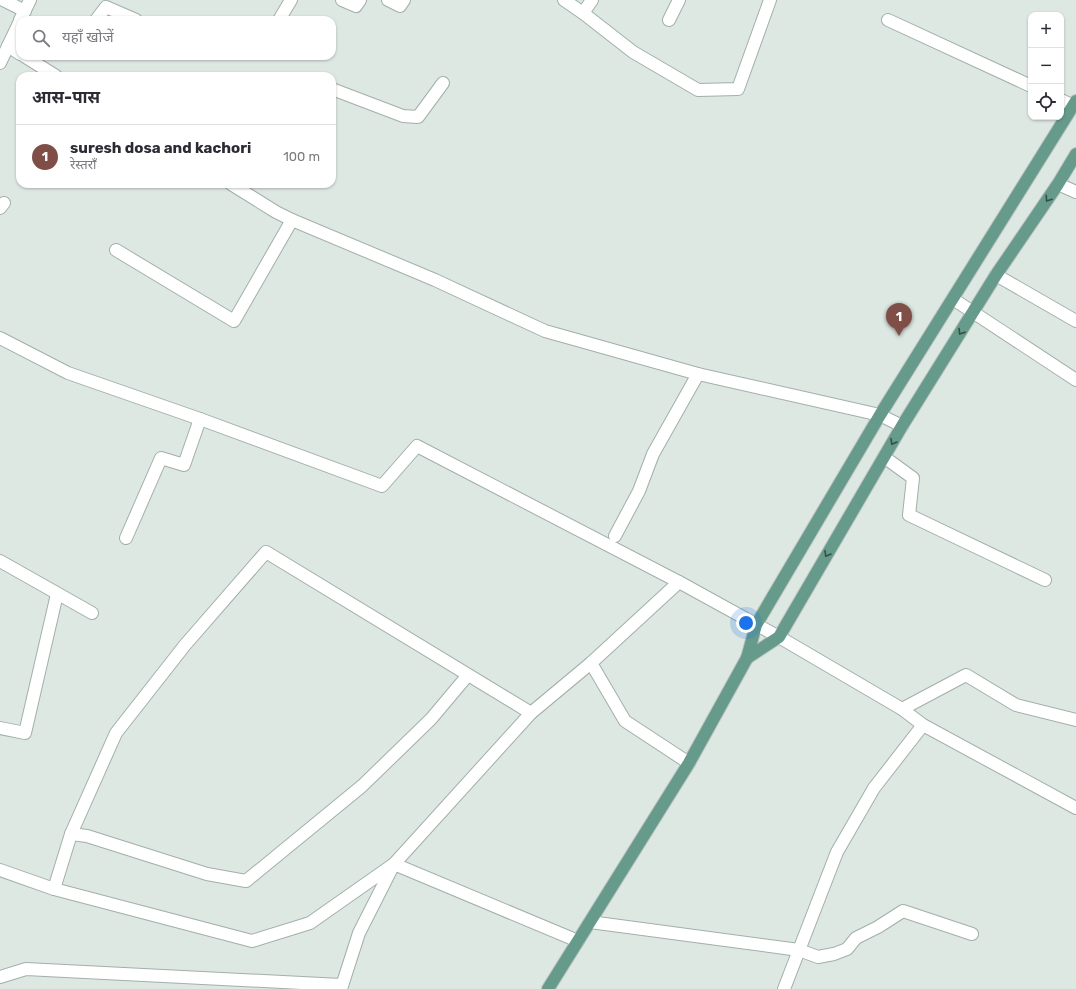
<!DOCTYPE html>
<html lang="hi">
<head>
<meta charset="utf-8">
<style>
  :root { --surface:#fff; --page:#f7f7f7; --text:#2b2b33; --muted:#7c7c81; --line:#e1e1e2; --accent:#7f4e47 }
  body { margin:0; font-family:Rubik,"Noto Sans Devanagari",sans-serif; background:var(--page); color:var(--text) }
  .controls { position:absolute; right:12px; top:12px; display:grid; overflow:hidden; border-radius:8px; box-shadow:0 1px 3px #0004 }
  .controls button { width:36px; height:36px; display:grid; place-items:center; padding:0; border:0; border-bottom:1px solid var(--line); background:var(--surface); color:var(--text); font:20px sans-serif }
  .you { position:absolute; left:746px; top:623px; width:14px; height:14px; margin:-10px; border:3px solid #fff; border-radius:50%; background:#1a73e8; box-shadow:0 0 0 6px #1a73e833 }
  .badge { display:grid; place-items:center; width:26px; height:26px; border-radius:50%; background:var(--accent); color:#fff; font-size:13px; font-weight:700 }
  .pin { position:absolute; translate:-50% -33px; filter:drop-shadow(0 1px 2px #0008) }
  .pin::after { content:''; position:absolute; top:21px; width:14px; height:12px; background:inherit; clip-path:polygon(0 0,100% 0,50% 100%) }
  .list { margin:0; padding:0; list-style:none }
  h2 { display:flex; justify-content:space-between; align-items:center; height:52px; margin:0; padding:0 16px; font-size:17px }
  h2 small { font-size:13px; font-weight:400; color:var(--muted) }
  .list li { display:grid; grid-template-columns:26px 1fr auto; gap:12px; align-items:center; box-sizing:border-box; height:64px; padding:0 16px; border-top:1px solid var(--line) }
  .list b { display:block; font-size:15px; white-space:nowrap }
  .list p { margin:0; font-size:13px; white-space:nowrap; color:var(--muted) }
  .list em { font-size:13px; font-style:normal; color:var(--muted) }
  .icon { flex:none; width:22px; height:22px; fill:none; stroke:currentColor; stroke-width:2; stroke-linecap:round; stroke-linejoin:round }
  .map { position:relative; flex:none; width:1076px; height:989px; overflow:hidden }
  .search { position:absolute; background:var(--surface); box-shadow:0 1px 3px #0004; left:16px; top:16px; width:320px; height:44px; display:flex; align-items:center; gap:10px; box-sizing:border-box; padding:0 14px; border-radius:12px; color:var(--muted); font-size:15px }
  .panel { position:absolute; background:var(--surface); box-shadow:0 1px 3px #0004; left:16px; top:72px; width:320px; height:116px; border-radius:12px }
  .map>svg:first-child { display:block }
</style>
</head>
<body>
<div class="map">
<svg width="1076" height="989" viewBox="0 0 1076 989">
  <rect width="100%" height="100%" fill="#dee8e3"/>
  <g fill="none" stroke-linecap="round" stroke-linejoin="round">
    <defs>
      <g id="minor">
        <polyline points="3,0 25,11"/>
        <polyline points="342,0 356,6 360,0"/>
        <polyline points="388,0 400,6 404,0"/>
        <polyline points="564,0 583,13 592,0"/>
        <polyline points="583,13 633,52 698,90 738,89 770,0"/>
        <polyline points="96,20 106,7 136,20"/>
        <polyline points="279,20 291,0"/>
        <polyline points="669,20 679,0"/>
        <polyline points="888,20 1031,86"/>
        <polyline points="8,46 20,54"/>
        <polyline points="24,56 56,76"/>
        <polyline points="332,89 403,116 418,117 443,83"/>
        <polyline points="1061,100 1076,107"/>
        <polyline points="231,184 276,212 292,220 435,280 545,331 698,374 880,415 902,426"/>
        <polyline points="1058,184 1076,192"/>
        <polyline points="0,208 4,203"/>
        <polyline points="116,250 234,321 292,220"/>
        <polyline points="996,275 1076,321"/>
        <polyline points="953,299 1076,380"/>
        <polyline points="0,338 68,373 200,419"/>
        <polyline points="884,457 913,478 909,515 1045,580"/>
        <polyline points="615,536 639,491 653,454 698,374"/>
        <polyline points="126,538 161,458 184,465 200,419 382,486 417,446 679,582"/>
        <polyline points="0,561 92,613"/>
        <polyline points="591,663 625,721 689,763"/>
        <polyline points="902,709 966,675 1016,705 1076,720"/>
        <polyline points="0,728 25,733 57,594"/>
        <polyline points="71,834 116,733 185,645 266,552 531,713"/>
        <polyline points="54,889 71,834 87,836 207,874 246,881 362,786 431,719 468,675"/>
        <polyline points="590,922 799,950 818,957 834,954 847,949 856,938 878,927 903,911 972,934"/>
        <polyline points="0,977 26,969 341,985"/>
        <polyline points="341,989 359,933 394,864 578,941"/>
        <polyline points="784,989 837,852 874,788 923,725"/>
      </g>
      <g id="tertiary">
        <polyline points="20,20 30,0"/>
        <polyline points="0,63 20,21"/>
        <polyline points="0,870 54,889 252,941 310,923 394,864 531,713 591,663 679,582 779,637 902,709 923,725 1076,808"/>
      </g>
      <g id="primary">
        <polyline points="1076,101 880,415 756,625 747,658 779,637 902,426 996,275 1058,184 1076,154"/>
        <polyline points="548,989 689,763 747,658"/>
      </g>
    </defs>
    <!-- minor casing -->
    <use href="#minor" stroke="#a2afaa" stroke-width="14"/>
    <!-- tertiary casing -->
    <use href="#tertiary" stroke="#a2afaa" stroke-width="14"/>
    <!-- primary casing -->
    <use href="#primary" stroke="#bcc3c1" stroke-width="14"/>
    <!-- minor -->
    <use href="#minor" stroke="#fff" stroke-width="12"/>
    <!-- tertiary -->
    <use href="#tertiary" stroke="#fff" stroke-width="12"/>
    <!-- primary -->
    <use href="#primary" stroke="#669a8a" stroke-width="12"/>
  </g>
  <!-- one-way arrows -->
  <defs><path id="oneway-chevron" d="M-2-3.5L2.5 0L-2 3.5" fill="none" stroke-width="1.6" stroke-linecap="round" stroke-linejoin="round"/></defs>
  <g stroke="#325046">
    <use href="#oneway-chevron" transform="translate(1048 199) rotate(124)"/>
    <use href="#oneway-chevron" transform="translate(961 332) rotate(122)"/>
    <use href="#oneway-chevron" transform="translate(893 442) rotate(120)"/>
    <use href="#oneway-chevron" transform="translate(827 554) rotate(120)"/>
  </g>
</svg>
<div class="controls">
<button>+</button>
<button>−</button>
<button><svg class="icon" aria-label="locate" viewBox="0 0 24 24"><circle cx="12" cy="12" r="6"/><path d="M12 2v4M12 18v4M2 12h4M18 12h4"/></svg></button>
</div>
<div class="you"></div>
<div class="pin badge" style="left:899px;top:336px">1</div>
<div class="search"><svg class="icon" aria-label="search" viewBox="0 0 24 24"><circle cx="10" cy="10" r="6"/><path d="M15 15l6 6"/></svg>यहाँ खोजें</div>
<section class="panel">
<h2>आस-पास<small></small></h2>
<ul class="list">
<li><span class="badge">1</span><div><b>suresh dosa and kachori</b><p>रेस्तराँ</p></div><em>100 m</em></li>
</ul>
</section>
</div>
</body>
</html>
